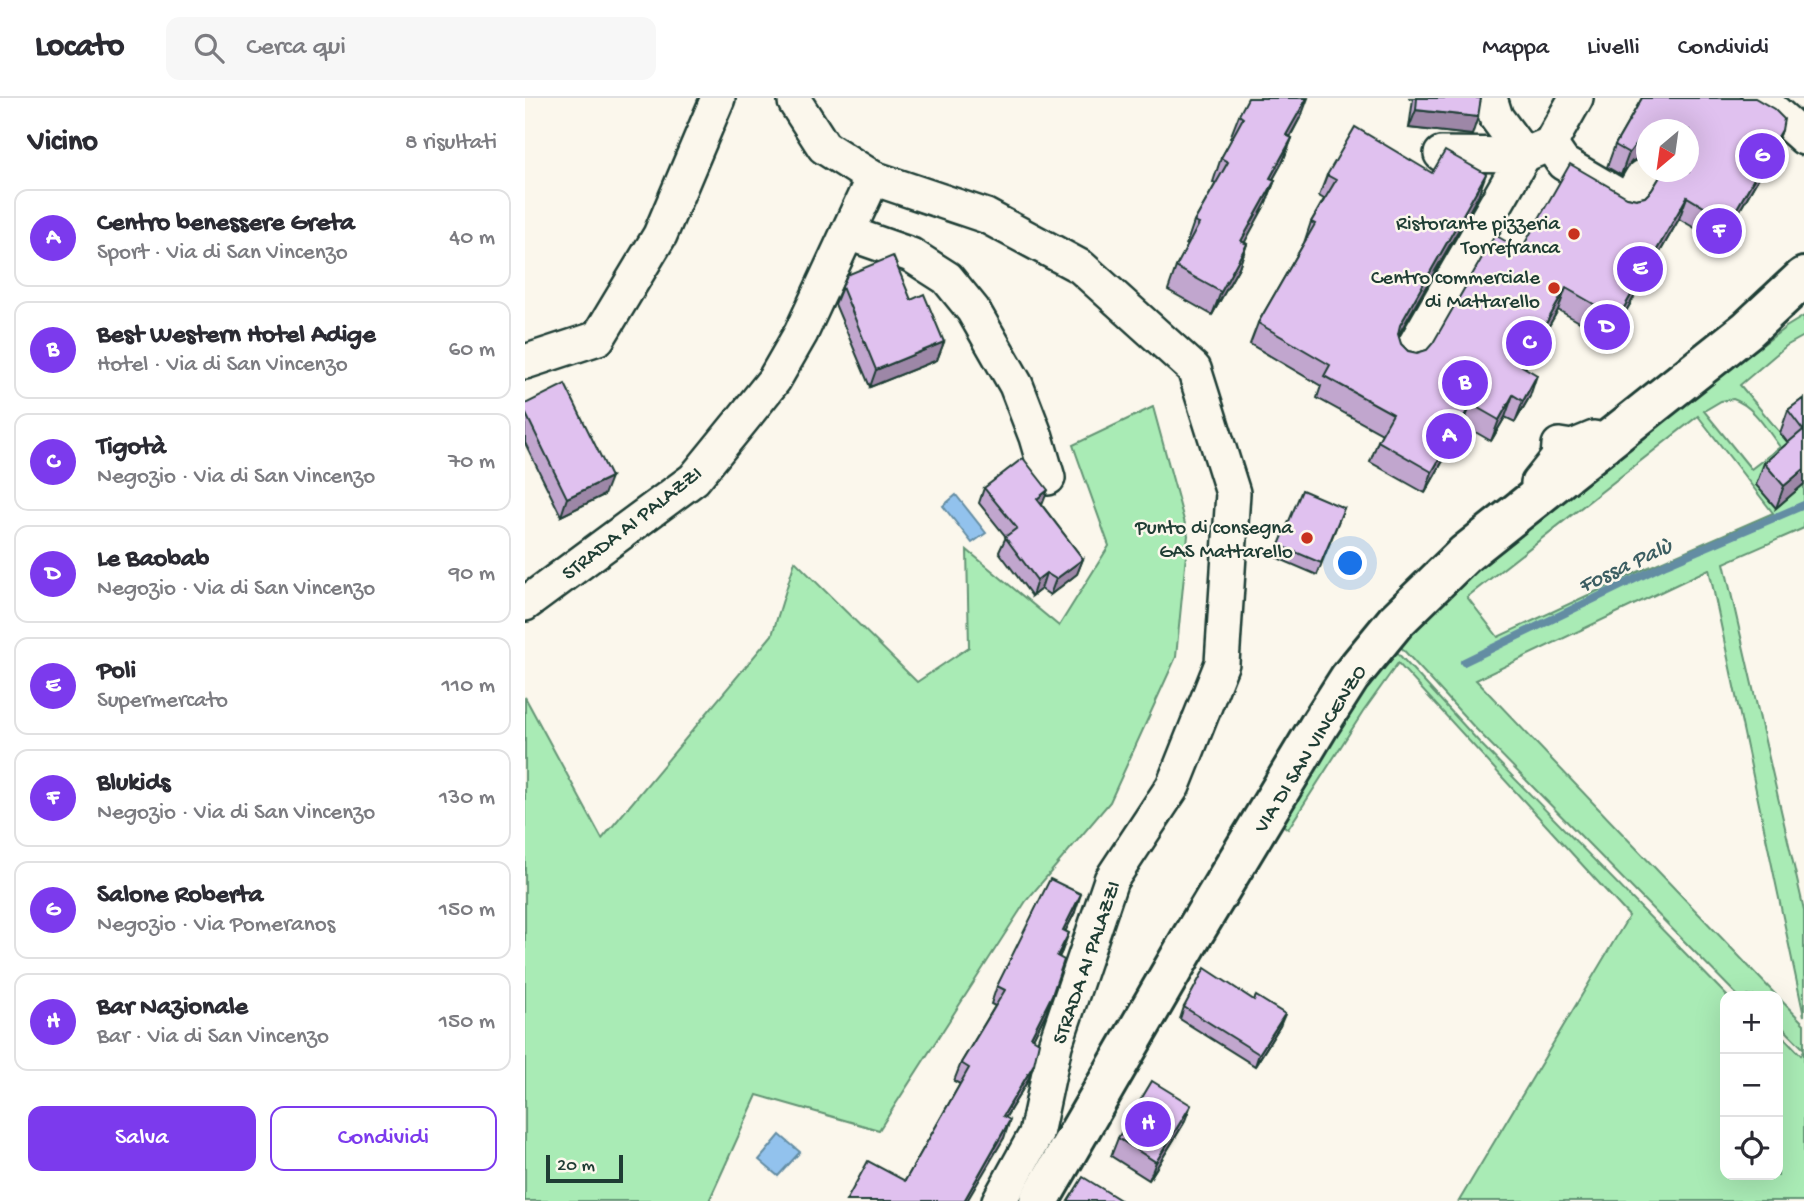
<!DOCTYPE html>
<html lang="it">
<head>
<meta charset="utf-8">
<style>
  :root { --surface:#fff; --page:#f7f7f7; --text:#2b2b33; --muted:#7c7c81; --line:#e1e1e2; --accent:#7c3aed }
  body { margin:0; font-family:"Gochi Hand",sans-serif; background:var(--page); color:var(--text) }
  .controls { position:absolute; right:21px; bottom:21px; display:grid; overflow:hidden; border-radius:14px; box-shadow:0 7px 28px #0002 }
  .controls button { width:63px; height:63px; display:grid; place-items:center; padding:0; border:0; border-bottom:2px solid var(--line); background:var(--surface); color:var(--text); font:35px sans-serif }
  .compass { position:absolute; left:1111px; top:21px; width:63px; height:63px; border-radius:50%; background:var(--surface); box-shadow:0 7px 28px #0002; rotate:209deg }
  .scale { position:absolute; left:21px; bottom:18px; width:77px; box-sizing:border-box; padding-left:7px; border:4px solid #1f3d34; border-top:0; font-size:19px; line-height:24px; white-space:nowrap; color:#1f3d34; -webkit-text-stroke:5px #fbf7ec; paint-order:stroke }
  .you { position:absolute; left:826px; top:466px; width:24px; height:24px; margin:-18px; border:5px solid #fff; border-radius:50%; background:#1a73e8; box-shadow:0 0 0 10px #1a73e833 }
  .badge { display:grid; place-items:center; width:46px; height:46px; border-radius:50%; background:var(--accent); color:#fff; font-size:23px; font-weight:700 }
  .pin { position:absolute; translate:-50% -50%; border:4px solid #fff; box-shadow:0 2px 7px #0006 }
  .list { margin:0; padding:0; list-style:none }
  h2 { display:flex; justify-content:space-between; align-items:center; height:91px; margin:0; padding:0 28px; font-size:30px }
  h2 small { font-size:23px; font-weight:400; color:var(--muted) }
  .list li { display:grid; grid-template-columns:46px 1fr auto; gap:21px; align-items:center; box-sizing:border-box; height:98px; margin:0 14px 14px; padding:0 14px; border:2px solid var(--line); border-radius:14px }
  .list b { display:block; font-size:26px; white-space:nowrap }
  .list p { margin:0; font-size:23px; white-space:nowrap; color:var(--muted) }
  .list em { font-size:23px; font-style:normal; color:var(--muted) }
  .actions { display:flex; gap:14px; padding:21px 28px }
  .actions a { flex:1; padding:16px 0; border:2px solid var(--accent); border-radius:14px; text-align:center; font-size:24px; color:var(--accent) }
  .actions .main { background:var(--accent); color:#fff }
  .icon { flex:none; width:38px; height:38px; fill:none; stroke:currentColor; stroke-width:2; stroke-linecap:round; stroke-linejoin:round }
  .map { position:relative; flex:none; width:1279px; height:1103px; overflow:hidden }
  header { display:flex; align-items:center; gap:42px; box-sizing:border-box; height:98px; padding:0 35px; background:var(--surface); border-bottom:2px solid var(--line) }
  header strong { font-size:33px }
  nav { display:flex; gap:38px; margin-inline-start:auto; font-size:24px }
  .search { width:490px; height:63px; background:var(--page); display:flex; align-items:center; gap:18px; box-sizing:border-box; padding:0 24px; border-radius:14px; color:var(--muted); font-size:26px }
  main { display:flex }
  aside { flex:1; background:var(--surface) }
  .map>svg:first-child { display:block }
</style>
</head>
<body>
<header>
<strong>Locato</strong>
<div class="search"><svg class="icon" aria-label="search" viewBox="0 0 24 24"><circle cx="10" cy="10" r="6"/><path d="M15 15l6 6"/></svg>Cerca qui</div>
<nav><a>Mappa</a><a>Livelli</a><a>Condividi</a></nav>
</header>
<main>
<aside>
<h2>Vicino<small>8 risultati</small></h2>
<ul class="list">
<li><span class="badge">A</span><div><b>Centro benessere Greta</b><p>Sport · Via di San Vincenzo</p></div><em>40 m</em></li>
<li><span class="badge">B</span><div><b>Best Western Hotel Adige</b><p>Hotel · Via di San Vincenzo</p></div><em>60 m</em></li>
<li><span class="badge">C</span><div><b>Tigotà</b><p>Negozio · Via di San Vincenzo</p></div><em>70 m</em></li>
<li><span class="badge">D</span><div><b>Le Baobab</b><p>Negozio · Via di San Vincenzo</p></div><em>90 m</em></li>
<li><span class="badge">E</span><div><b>Poli</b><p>Supermercato</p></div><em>110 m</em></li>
<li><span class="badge">F</span><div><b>Blukids</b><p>Negozio · Via di San Vincenzo</p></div><em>130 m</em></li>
<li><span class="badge">G</span><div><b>Salone Roberta</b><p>Negozio · Via Pomeranos</p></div><em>150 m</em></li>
<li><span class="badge">H</span><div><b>Bar Nazionale</b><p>Bar · Via di San Vincenzo</p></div><em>150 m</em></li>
</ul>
<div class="actions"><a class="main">Salva</a><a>Condividi</a></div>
</aside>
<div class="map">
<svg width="1279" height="1103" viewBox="0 0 1279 1103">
  <rect width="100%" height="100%" fill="#fbf7ec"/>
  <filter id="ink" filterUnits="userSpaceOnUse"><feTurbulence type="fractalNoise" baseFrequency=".0143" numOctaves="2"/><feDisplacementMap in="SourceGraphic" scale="14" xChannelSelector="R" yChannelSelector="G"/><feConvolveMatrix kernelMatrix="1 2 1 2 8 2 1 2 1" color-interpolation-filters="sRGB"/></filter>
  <g filter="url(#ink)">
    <!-- green -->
    <g fill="#a9ebb5" stroke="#649474" stroke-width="2" fill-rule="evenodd">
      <path d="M1279,218V238L1261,248L1215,287L1279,363V430L1199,465L1279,812V918L1184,471L951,582L1252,898H1213L951,631L873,546L918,501L941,482L1195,279L1261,229ZM1208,301C1229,308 1242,332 1255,349L1226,371L1179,313L1196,303ZM1173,318L1248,415L1115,473L973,539L942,499Z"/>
      <polygon points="628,309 663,437 651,559 585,704 501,803 354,1032 232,997 184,1103 0,1103 0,599 77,741 247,537 270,463 392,584 444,549 442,452 534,528 584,448 548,347"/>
      <polygon points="869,551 955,645 1202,898 1200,1077 1253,1077 1253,933 1276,957 1279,952 1279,1103 934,1103 1104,818 873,565 838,614 763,731 755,725 818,620"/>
      <polygon points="1253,899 1279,926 1279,951 1253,925"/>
    </g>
    <!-- water -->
    <g fill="#92c2ed" stroke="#648da3" stroke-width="2">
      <polygon points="431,397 461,435 447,445 418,408"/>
      <polygon points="255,1037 275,1054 253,1078 234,1062"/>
    </g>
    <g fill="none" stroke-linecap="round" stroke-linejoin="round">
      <!-- stream -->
      <polyline stroke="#648da3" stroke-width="8" points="939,564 1141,466 1279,407"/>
      <defs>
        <g id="minor">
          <polyline points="270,0 270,4 299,49 348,80 461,118 556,169 669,271 708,395 697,565 648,688 586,782 530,947 511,1036 474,1103"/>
          <polyline points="965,0 971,19 999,57 1025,46 1051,0"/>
          <polyline points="1234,0 1279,40"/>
          <polyline points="1025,46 1038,65 1103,103 1117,79"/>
          <polyline points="323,135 386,157 422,180 448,212 491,287 511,339 523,380"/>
          <polyline points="884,257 999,57 916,56"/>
          <polyline points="0,264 73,240 135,137 193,0"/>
          <polyline points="1014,396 1013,385 1033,360 1034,347 1047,349 1069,340 1082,346"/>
          <polyline points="0,506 169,381 217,322 249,282 276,235 348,80"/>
        </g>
        <polyline id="major" points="514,1103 666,840 795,626 825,579 871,523 940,456 1222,232 1279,179"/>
      </defs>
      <!-- minor casing -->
      <use href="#minor" stroke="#1f3d34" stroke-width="38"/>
      <!-- major casing -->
      <use href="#major" stroke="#1f3d34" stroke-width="44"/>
      <!-- minor -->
      <use href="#minor" stroke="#fbf7ec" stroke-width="33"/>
      <!-- major -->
      <use href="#major" stroke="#fbf7ec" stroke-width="38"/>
    </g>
    <!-- wall -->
    <g fill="#c1a6ce" stroke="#1f3d34" stroke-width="2">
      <polygon points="883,0 956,0 947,37 884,30 888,1"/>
      <polygon points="1117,0 1257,32 1249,53 1196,145 1154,121 1085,241 1033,212 1000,270 1005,298 990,324 980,319 966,343 938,327 900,395 845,364 853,343 857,336 792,300 796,288 725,246 733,225 779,145 786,124 799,101 794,98 802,77 907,75 953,98 873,238 876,246 883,253 892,255 902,252 996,152 1102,99 1111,101 1120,99 1127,92 1136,77 1135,74 1164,74 1164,32 1122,32 1122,61 1116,60 1107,63 1096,77 1082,69 1090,47"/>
      <polygon points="777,16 765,39 767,40 758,63 748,81 750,82 741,105 719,144 722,146 714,169 687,217 643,192 651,169 663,148 661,147 669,124 691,85 688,84 696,60 707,41 705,40 714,17"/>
      <polygon points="317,189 386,202 419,244 412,262 345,289 310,206"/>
      <polygon points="1279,300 1279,386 1251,410 1231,387 1239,365 1263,345 1255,335 1263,312"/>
      <polygon points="0,306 79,397 36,418 0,345"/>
      <polygon points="459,390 517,407 558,461 552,476 525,497 516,491 507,498 474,454 481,439 454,405"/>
      <polygon points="819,410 792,477 750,459 754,447"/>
      <polygon points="550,814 540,833 537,853 534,859 521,915 508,940 509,966 502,984 481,1019 479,1040 380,1083 435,986 429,983 436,965 470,908 466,906 472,888"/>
      <polygon points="659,909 755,928 730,968 655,921"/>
      <polygon points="659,1025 624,1082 586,1058 593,1040"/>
    </g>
    <!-- shaded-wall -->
    <g fill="#9d87a7" stroke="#1f3d34" stroke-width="2">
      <polygon points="782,0 783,0 777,16 753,60 761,37"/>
      <polygon points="891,12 953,19 947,37 884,30"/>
      <polygon points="1257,32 1249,53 1196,145 1204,124"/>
      <polygon points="1122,39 1122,46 1116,60 1107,63 1096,77 1104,55 1115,41"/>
      <polygon points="767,40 758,63 736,103 745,80"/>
      <polygon points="961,76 953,98 867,248 875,227"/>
      <polygon points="750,82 741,105 708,166 716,143"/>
      <polygon points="1162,99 1154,121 1085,241 1093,220"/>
      <polygon points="722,146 714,169 687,217 696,194"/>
      <polygon points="1041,190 1033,212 989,289 997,268"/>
      <polygon points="419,244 412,262 345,289 351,272"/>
      <polygon points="1012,277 1005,298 990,324 998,303"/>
      <polygon points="988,297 980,319 966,343 974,322"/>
      <polygon points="946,306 938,327 900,395 907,374"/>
      <polygon points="1279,371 1279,386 1251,410 1259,388"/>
      <polygon points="86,379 79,397 36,418 42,400"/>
      <polygon points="523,392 517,407 512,401"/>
      <polygon points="558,461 552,476 525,497 531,481"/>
      <polygon points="521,475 516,491 507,498 512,482"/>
      <polygon points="556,796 550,814 532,850 538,832"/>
      <polygon points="544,835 537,853 526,876 532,858"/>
      <polygon points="527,897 521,915 500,957 506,939"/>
      <polygon points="760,916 755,928 730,968 734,956"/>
      <polygon points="509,966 502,984 471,1035 478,1018"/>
      <polygon points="666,1007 659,1025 624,1082 631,1064"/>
      <polygon points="485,1022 479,1040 442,1103 439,1103"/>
    </g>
    <!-- building -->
    <g fill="#e0c1ef" stroke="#1f3d34" stroke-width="2">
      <polygon points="723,0 782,0 761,37 767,40 745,80 750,82 716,143 722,146 696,194 651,169 674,126 669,124 703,64 696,60 718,20 714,17"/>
      <polygon points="892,0 956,0 953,19 891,12"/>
      <polygon points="1117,0 1230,0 1249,11 1259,21 1257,32 1204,124 1162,99 1093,220 1041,190 997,268 1012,277 998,303 988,297 974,322 946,306 907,374 853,343 868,316 799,278 805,267 733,225 790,126 786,124 811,82 802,77 830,29 907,75 920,53 961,76 875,227 873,236 876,246 883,253 892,255 902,252 908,245 970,137 996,152 1045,66 1102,99 1111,101 1120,99 1127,92 1138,74 1164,74 1164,32 1122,32 1122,39 1115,41 1104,55 1090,47"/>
      <polygon points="368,158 386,202 399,196 419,244 351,272 317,189 322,177"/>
      <polygon points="40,286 86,379 42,400 0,314 0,306"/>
      <polygon points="1279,300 1279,371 1259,388 1239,365 1278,332 1263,312"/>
      <polygon points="498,360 523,392 512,401 558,461 531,481 521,475 512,482 480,439 492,430 459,390"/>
      <polygon points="777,392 819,410 796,465 754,447"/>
      <polygon points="525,781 556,796 538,832 544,835 532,858 539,862 527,897 506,939 514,944 509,966 478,1018 485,1022 439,1103 321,1103 343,1063 380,1083 444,970 436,965 480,892 472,888"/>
      <polygon points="680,870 729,902 731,898 760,916 734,956 659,909"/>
      <polygon points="627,983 666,1007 631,1064 593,1040"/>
      <polygon points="558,1079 597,1103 543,1103"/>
    </g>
  </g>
  <!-- markers -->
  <g fill="#c8321e" stroke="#fbf7ec" stroke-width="2.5">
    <circle cx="1049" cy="136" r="7"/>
    <circle cx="1029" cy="190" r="7"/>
    <circle cx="782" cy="440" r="7"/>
  </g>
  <g text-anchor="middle" stroke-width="5" stroke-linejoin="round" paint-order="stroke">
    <!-- poi labels -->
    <g font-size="21" fill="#1f3d34" stroke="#fbf7ec" text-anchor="end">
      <text x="1035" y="131">Ristorante pizzeria<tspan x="1035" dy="24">Torrefranca</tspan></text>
      <text x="1015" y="185">Centro commerciale<tspan x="1015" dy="24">di Mattarello</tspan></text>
      <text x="768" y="435">Punto di consegna<tspan x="768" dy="24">GAS Mattarello</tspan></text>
    </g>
    <!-- street labels -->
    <g font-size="21" fill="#1f3d34" stroke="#fbf7ec">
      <text transform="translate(106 424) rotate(-38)" y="7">STRADA AI PALAZZI</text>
      <text transform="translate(784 650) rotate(-58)" y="7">VIA DI SAN VINCENZO</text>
      <text transform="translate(560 864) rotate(-71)" y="7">STRADA AI PALAZZI</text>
    </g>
    <!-- water labels -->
    <g font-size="23" font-style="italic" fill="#3c5e62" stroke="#fbf7ec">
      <text transform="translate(1099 466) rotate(-25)" y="8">Fossa Palù</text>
    </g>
  </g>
</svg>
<div class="controls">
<button>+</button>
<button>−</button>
<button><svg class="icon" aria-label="locate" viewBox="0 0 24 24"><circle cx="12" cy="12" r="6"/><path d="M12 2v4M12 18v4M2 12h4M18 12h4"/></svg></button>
</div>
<svg class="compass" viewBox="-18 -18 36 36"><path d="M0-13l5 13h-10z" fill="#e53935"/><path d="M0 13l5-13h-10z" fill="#7c7c81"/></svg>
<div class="scale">20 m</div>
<div class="you"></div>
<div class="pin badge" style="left:924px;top:338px">A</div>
<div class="pin badge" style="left:940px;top:285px">B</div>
<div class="pin badge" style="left:1004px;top:245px">C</div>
<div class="pin badge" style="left:1082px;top:229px">D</div>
<div class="pin badge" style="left:1115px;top:171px">E</div>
<div class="pin badge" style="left:1194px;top:133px">F</div>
<div class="pin badge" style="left:1237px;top:58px">G</div>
<div class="pin badge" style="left:623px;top:1026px">H</div>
</div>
</main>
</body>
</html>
